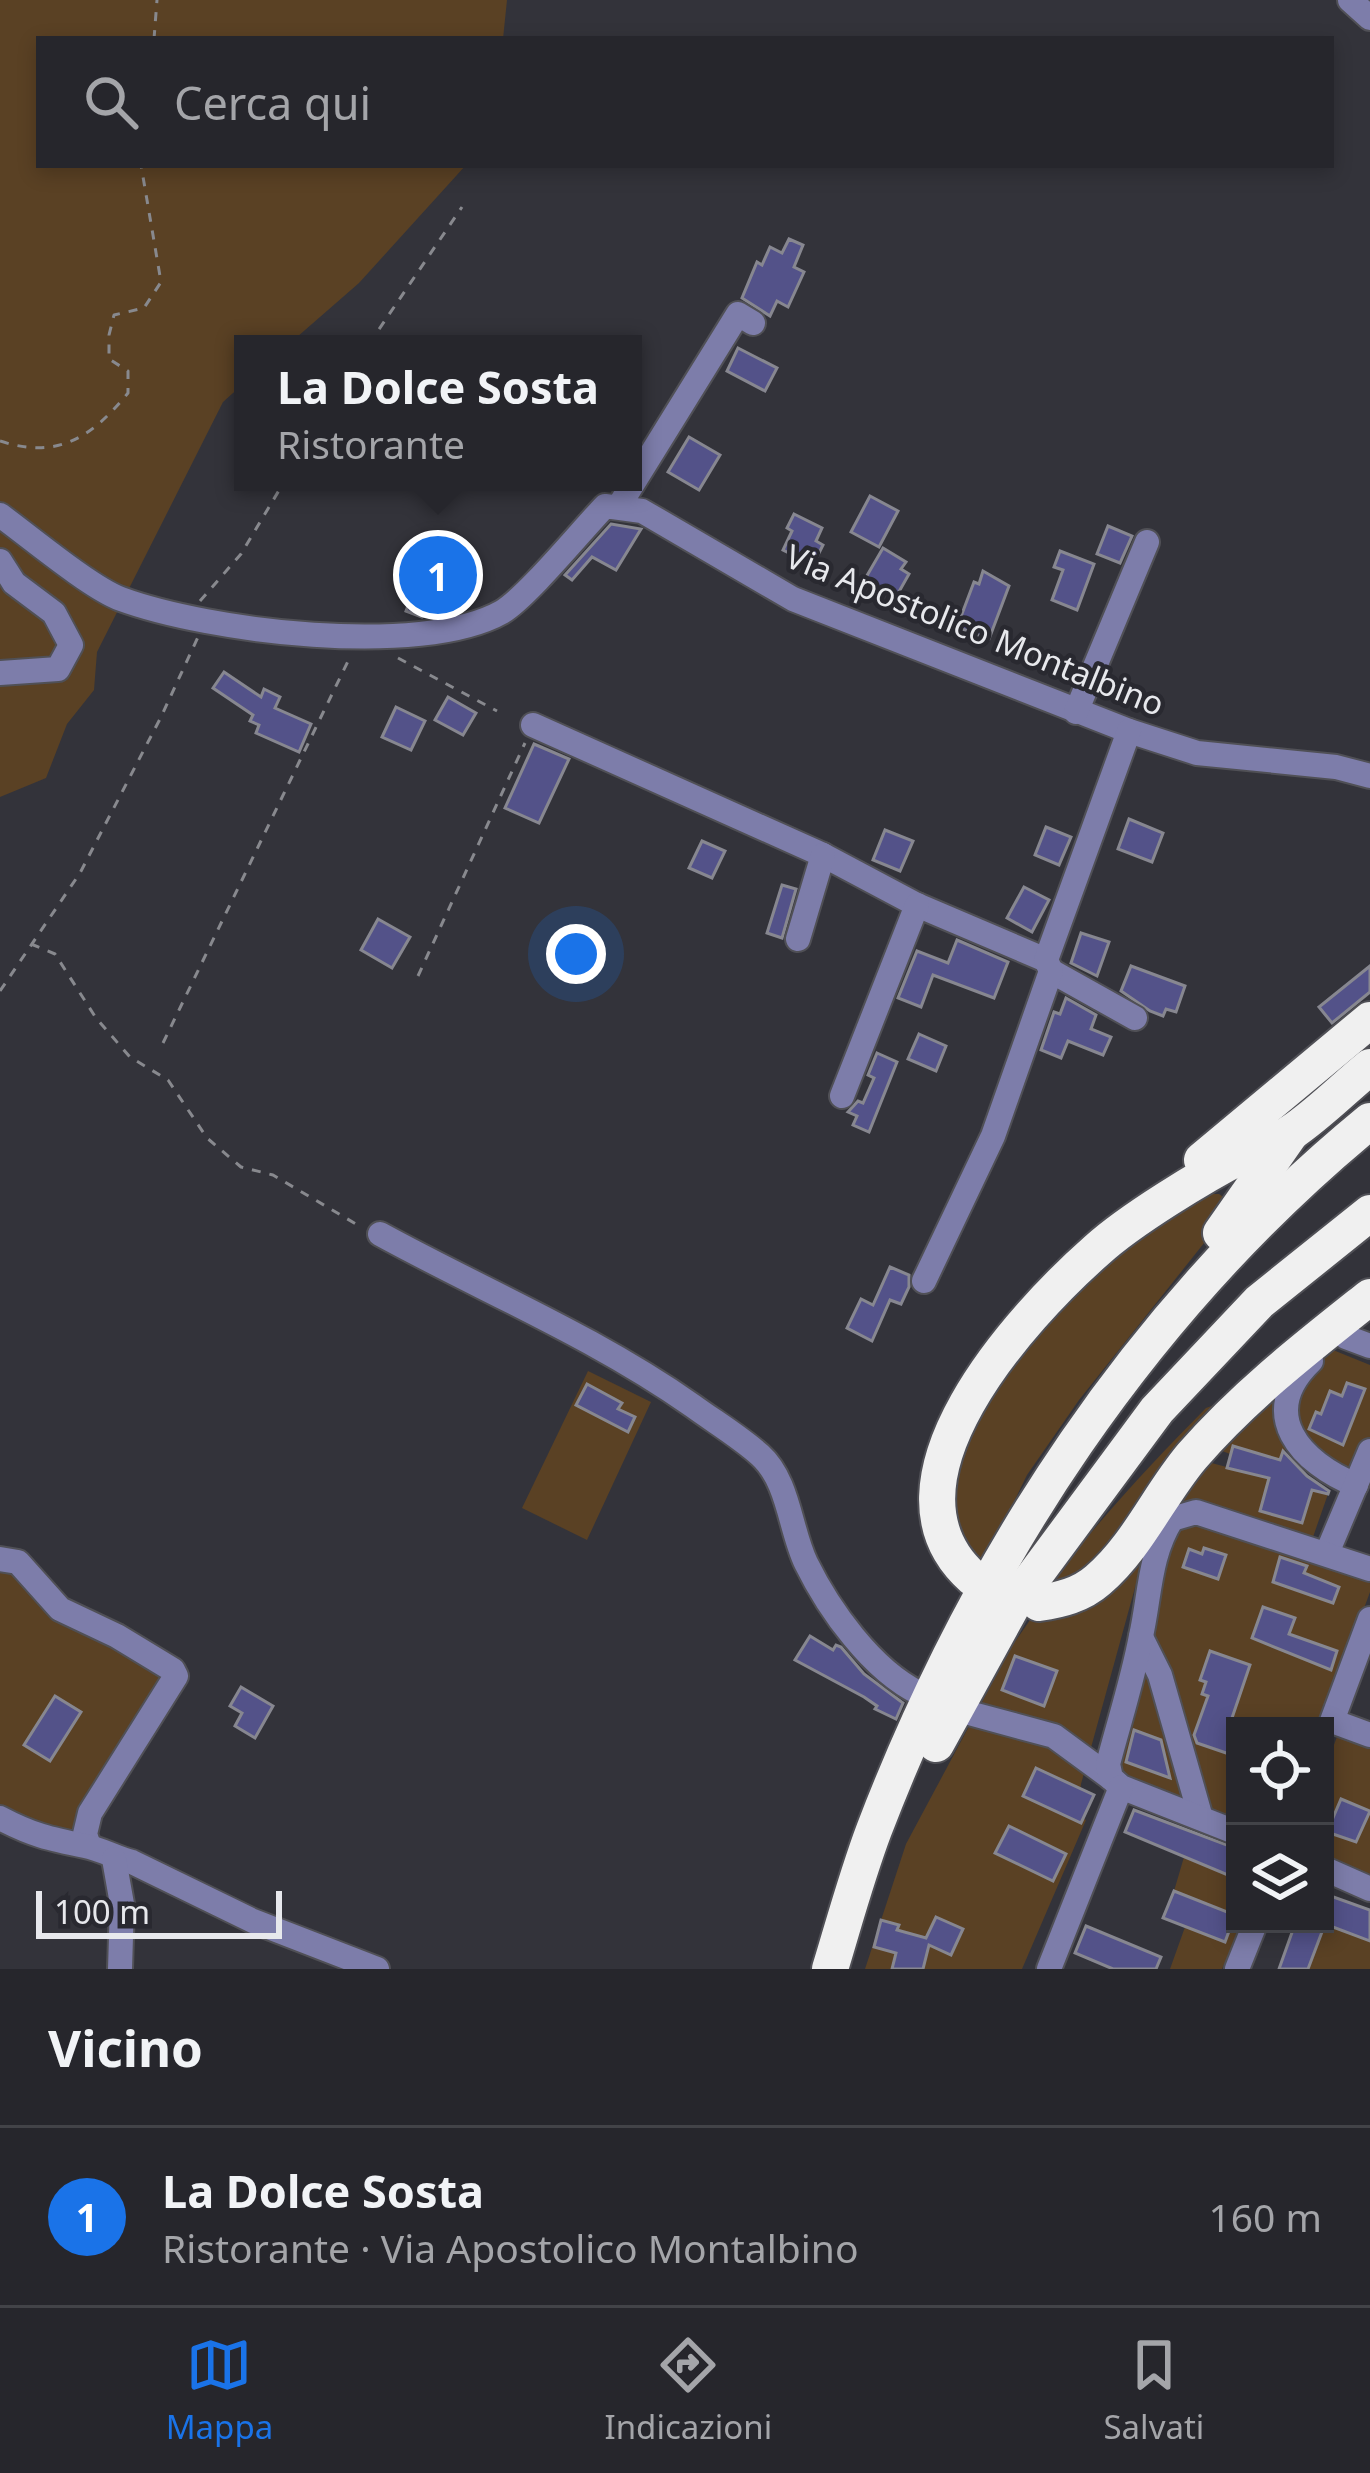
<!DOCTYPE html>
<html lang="it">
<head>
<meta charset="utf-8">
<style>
  :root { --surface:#26262c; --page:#323238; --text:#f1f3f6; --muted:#a4a5a9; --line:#424348; --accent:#1a73e8 }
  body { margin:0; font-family:"Noto Sans",sans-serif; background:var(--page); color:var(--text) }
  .controls { position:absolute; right:36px; bottom:36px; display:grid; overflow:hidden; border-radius:0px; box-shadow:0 6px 18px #0003 }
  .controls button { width:108px; height:108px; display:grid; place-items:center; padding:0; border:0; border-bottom:3px solid var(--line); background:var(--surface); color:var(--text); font:60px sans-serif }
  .scale { position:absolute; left:36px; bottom:30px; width:246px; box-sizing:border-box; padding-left:12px; border:6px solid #e7e8ec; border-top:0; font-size:33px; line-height:42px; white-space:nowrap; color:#e7e8ec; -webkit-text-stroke:9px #292930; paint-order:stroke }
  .you { position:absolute; left:576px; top:954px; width:42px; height:42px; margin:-30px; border:9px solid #fff; border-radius:50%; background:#1a73e8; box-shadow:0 0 0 18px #1a73e833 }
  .badge { display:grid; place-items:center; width:78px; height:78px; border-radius:50%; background:var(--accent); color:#fff; font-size:39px; font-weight:700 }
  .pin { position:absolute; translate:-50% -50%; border:6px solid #fff; box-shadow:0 3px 12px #0006 }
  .popup { position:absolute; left:234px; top:335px; width:408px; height:156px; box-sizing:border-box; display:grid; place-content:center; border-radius:0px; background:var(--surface); filter:drop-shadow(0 3px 9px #0005); font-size:39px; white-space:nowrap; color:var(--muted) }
  .popup b { font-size:45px; color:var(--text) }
  .popup::after { content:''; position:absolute; left:50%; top:100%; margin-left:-24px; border:24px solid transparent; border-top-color:var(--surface) }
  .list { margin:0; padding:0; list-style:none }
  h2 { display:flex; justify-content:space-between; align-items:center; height:156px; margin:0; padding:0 48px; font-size:51px }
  h2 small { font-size:39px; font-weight:400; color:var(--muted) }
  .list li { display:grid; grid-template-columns:78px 1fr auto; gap:36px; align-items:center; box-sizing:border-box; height:180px; padding:0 48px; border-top:3px solid var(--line) }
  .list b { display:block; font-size:45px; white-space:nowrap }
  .list p { margin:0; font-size:39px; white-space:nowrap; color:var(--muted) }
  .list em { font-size:39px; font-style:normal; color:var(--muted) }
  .icon { flex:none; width:66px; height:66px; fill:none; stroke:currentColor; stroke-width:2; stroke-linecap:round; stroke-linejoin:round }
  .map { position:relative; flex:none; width:1370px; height:1969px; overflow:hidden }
  .search { position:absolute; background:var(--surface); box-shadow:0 6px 18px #0003; left:36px; right:36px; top:36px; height:132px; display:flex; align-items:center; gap:30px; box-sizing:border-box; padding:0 42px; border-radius:0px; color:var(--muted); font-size:45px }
  .sheet { height:336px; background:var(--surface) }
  nav { display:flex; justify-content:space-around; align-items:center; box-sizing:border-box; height:168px; border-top:3px solid var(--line); background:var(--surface); font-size:33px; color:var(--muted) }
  nav a { display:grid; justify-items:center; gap:6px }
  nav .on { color:var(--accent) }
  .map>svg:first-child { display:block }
</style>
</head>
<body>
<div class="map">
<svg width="1370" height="1969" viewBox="0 0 1370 1969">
  <rect width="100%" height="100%" fill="#33333a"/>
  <!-- green -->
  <g fill="#5a4124">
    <polygon points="0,0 507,0 503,39 39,39 39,165 466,165 359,283 289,344 243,344 243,384 223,402 97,652 94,690 67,724 46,778 0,797"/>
    <polygon points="1208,1194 1219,1194 1229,1201 1220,1223 1079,1400 1027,1475 984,1563 963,1554 950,1474 996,1386 1101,1264"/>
    <path d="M1333,1350L1370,1365V1442L1354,1481L1295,1429C1294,1385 1294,1376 1333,1350Z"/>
    <polygon points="588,1371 651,1402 587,1540 522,1508"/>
    <polygon points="1282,1379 1290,1439 1278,1465 1233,1446 1230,1454 1212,1447"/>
    <path d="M1217,1404L1095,1567L1048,1588C1095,1523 1150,1465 1206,1408Z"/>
    <polygon points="1204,1461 1328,1494 1313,1537 1197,1503 1173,1503"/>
    <polygon points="1196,1522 1370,1579 1370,1592 1321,1726 1235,1726 1235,1823 1119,1772 1163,1563 1178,1527"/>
    <polygon points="1147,1544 1081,1784 1078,1816 1086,1820 1022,1969 865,1969 906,1844 1012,1646 1030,1620 1065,1614"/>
    <polygon points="0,1564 169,1678 77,1839 0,1812"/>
    <polygon points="1338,1734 1370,1745 1370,1878 1325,1858 1325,1769"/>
    <polygon points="1184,1857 1235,1878 1235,1924 1242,1924 1222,1969 1170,1969 1185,1927 1224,1942 1234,1915 1174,1891"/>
    <polygon points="1325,1924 1370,1941 1370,1969 1308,1969"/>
  </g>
  <!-- building -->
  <g fill="#535289" stroke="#878790" stroke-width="3">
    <polygon points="789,239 803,245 794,267 804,272 788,307 777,301 770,316 742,298 757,262 762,265 770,247 782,253"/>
    <polygon points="738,348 777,368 765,391 727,371"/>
    <polygon points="689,437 720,455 699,490 668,472"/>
    <polygon points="870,496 898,511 879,547 851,532"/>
    <polygon points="794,514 822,528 816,541 823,545 813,565 783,550 792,531 787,528"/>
    <polygon points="611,524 641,529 616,570 592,557 572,580 565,575"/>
    <polygon points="1108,526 1132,536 1120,563 1097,554"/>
    <polygon points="883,548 906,562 901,569 909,574 896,597 865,579"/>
    <polygon points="422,549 468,566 450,612 431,612 422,617 406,611 415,587 408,584"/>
    <polygon points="1060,551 1094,564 1077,610 1052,600 1063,570 1054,567"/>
    <polygon points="983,571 1009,586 989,639 957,627 974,582 979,584"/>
    <polygon points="224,672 261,697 264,689 280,697 275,708 311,724 299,752 256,733 259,725 250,721 253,715 213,688"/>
    <polygon points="448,697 476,713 463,735 435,720"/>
    <polygon points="396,707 425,721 411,750 382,737"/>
    <polygon points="534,744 569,759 539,823 505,808"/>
    <polygon points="1129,819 1163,833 1152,862 1118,849"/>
    <polygon points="1046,827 1071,837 1059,865 1035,855"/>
    <polygon points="885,830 913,841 900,871 873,860"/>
    <polygon points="702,841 725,851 712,878 689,868"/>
    <polygon points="782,885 796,889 782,938 767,933"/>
    <polygon points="1024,887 1049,900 1032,932 1007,918"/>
    <polygon points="378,919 410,937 392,968 361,950"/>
    <polygon points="1081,933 1109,942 1097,976 1071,963"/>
    <polygon points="957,940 1008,962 994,998 933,975 921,1007 898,998 917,951 948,963"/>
    <polygon points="1131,966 1185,986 1176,1012 1166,1009 1163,1016 1150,1011 1121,991"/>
    <polygon points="1370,966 1370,992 1332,1023 1319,1007"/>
    <polygon points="1066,998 1096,1015 1091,1029 1111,1037 1103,1055 1068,1041 1061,1058 1041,1050 1054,1012 1060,1014"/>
    <polygon points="919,1034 946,1046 936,1071 908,1059"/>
    <polygon points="877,1053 897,1062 869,1132 853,1125 857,1116 848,1112 858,1101 863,1103 874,1078 868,1075"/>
    <polygon points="890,1267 909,1275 909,1287 901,1304 890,1300 872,1341 847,1328 861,1299 873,1305"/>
    <polygon points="1347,1383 1365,1389 1343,1445 1309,1429 1316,1412 1321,1414 1330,1391 1342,1396"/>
    <polygon points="587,1384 622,1403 618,1409 635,1417 628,1432 576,1405"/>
    <polygon points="1233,1446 1280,1460 1283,1451 1307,1476 1329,1491 1328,1494 1312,1490 1302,1523 1260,1511 1269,1478 1227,1468"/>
    <polygon points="1204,1548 1226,1555 1218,1579 1183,1567 1189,1549 1202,1554"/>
    <polygon points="1280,1557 1307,1566 1304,1573 1339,1587 1333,1603 1273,1582"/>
    <polygon points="1263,1607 1295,1618 1289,1634 1337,1651 1331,1670 1252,1638"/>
    <polygon points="810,1636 833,1650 836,1645 841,1647 864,1674 903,1703 896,1719 875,1709 877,1706 864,1697 795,1660"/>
    <polygon points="1210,1651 1250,1665 1232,1718 1235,1756 1197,1743 1194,1735 1208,1696 1202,1694 1206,1682 1200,1680"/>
    <polygon points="1015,1656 1057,1671 1044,1706 1002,1690"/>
    <polygon points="241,1687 273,1706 255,1738 235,1726 242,1713 230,1706"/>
    <polygon points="55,1696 81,1712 50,1761 24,1745"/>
    <polygon points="1134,1730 1161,1740 1170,1778 1126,1762"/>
    <polygon points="1036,1768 1094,1795 1081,1823 1023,1796"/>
    <polygon points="1341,1799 1370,1811 1356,1842 1327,1832"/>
    <polygon points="1134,1810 1235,1848 1235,1878 1125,1832"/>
    <polygon points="1009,1826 1066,1854 1053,1881 995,1853"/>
    <polygon points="1174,1891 1235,1915 1225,1942 1163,1918"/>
    <polygon points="1325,1894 1370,1910 1370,1941 1325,1924 1308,1969 1279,1969 1295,1924 1325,1924"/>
    <polygon points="936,1917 963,1929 951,1955 929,1945 923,1969 892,1969 896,1953 874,1947 881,1920 899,1925 897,1930 926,1938"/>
    <polygon points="1086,1926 1161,1957 1156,1969 1113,1969 1075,1953"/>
  </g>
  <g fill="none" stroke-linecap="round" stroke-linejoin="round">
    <defs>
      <g id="minor">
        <polyline points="1350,0 1370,18"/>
        <polyline points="619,506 738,314 753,323"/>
        <path d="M0,515C30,537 91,588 121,599C208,631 420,658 502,612C527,597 581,531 605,506L642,511L793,599L1129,731L1197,753L1336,767L1370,776"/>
        <polyline points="0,561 14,583 54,613 71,645 58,669 0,673"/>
        <polyline points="1076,712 1147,542"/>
        <polyline points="533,725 823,855 917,905 1046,960"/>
        <polyline points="798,939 823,855"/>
        <polyline points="1051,971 1135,1018"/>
        <polyline points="842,1096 917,905"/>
        <path d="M380,1234C486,1292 593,1336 693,1406C715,1422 740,1437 760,1455C789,1481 790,1530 806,1563C829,1610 872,1670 919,1693"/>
        <polyline points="924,1281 993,1136 1051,971 1046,960 1129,731"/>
        <polyline points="1346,1337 1370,1346"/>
        <path d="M1311,1361C1256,1414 1301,1463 1356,1485"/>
        <polyline points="1327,1553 1370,1451"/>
        <polyline points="0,1559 18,1562 60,1609 117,1636 173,1670 176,1676 90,1813 85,1834 89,1846"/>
        <polyline points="1370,1619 1332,1721 1370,1735"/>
        <polyline points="1141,1637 1160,1675 1201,1818"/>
        <polyline points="969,1713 1054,1736 1111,1778"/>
        <path d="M0,1818C32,1835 50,1839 85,1846C101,1849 116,1858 132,1862L253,1921L377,1969"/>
        <path d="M1235,1832L1121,1787L1111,1778L1108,1764C1119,1722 1133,1679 1141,1636C1150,1596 1149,1555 1172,1519L1196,1512L1370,1569"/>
        <polyline points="114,1859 122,1904 120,1969"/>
        <polyline points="1325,1869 1370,1889"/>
        <polyline points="1049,1969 1121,1787"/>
        <polyline points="1237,1969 1255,1924"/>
      </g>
      <g id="highway">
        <polyline points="1202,1160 1370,1020"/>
        <polyline points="1221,1233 1291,1133"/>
        <path d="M973,1578C867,1484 1022,1316 1097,1250C1130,1220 1202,1176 1243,1155C1259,1147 1278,1142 1292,1132C1320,1113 1344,1088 1370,1067"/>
        <path d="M1039,1603C1060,1600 1081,1595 1098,1580C1137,1547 1159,1495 1192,1456C1245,1395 1307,1347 1370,1297"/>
        <polyline points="936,1744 1012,1606 1157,1410 1259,1302 1370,1213"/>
        <path d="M830,1969C844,1923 857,1875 874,1830C979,1556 1142,1308 1370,1121"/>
      </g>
    </defs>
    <!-- minor casing -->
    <use href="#minor" stroke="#505056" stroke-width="28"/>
    <!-- highway casing -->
    <use href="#highway" stroke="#505056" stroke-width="40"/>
    <!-- path -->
    <g stroke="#88898e" stroke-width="3" stroke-dasharray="9 9" stroke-linecap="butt">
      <polyline points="154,39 157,0"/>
      <polyline points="369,344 462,207"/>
      <path d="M0,441C58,460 92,437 128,393V371L109,359V335L114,315L144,308L161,282L141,165"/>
      <polyline points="200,601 241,554 284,482"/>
      <polyline points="398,658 497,711"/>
      <polyline points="31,944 55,954 96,1018 130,1057 168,1080 207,1138 241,1167 273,1175 361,1227"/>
      <polyline points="418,976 525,743"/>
      <polyline points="0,991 80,873 161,717 198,637"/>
      <polyline points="163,1043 351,655"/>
    </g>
    <!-- minor -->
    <use href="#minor" stroke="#7d7daa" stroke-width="24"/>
    <!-- highway -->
    <use href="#highway" stroke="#f0f0f0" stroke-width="36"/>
  </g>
  <g text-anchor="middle" stroke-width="9" stroke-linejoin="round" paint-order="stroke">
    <!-- street labels -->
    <g font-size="33" fill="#e7e8ec" stroke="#292930">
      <text transform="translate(975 630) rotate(22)" y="12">Via Apostolico Montalbino</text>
    </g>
  </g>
</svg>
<div class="controls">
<button><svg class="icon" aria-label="locate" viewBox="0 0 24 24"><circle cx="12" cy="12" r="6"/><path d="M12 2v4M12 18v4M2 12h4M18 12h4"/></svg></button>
<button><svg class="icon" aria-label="layers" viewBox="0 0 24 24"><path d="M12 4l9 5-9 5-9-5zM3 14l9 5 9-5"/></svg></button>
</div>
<div class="scale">100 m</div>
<div class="you"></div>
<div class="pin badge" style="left:438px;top:575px">1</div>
<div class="popup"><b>La Dolce Sosta</b>Ristorante</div>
<div class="search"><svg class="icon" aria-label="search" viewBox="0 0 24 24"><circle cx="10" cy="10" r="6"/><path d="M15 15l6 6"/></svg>Cerca qui</div>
</div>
<section class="sheet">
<h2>Vicino<small></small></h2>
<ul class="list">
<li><span class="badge">1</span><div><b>La Dolce Sosta</b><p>Ristorante · Via Apostolico Montalbino</p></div><em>160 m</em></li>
</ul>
</section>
<nav>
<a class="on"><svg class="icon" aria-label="map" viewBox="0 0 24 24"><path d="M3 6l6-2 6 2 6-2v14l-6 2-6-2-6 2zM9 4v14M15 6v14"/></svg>Mappa</a>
<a><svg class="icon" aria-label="directions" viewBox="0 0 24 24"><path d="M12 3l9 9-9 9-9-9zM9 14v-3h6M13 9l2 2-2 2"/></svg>Indicazioni</a>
<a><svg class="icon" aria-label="saved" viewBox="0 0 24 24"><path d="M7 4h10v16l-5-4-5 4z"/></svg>Salvati</a>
</nav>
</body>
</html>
